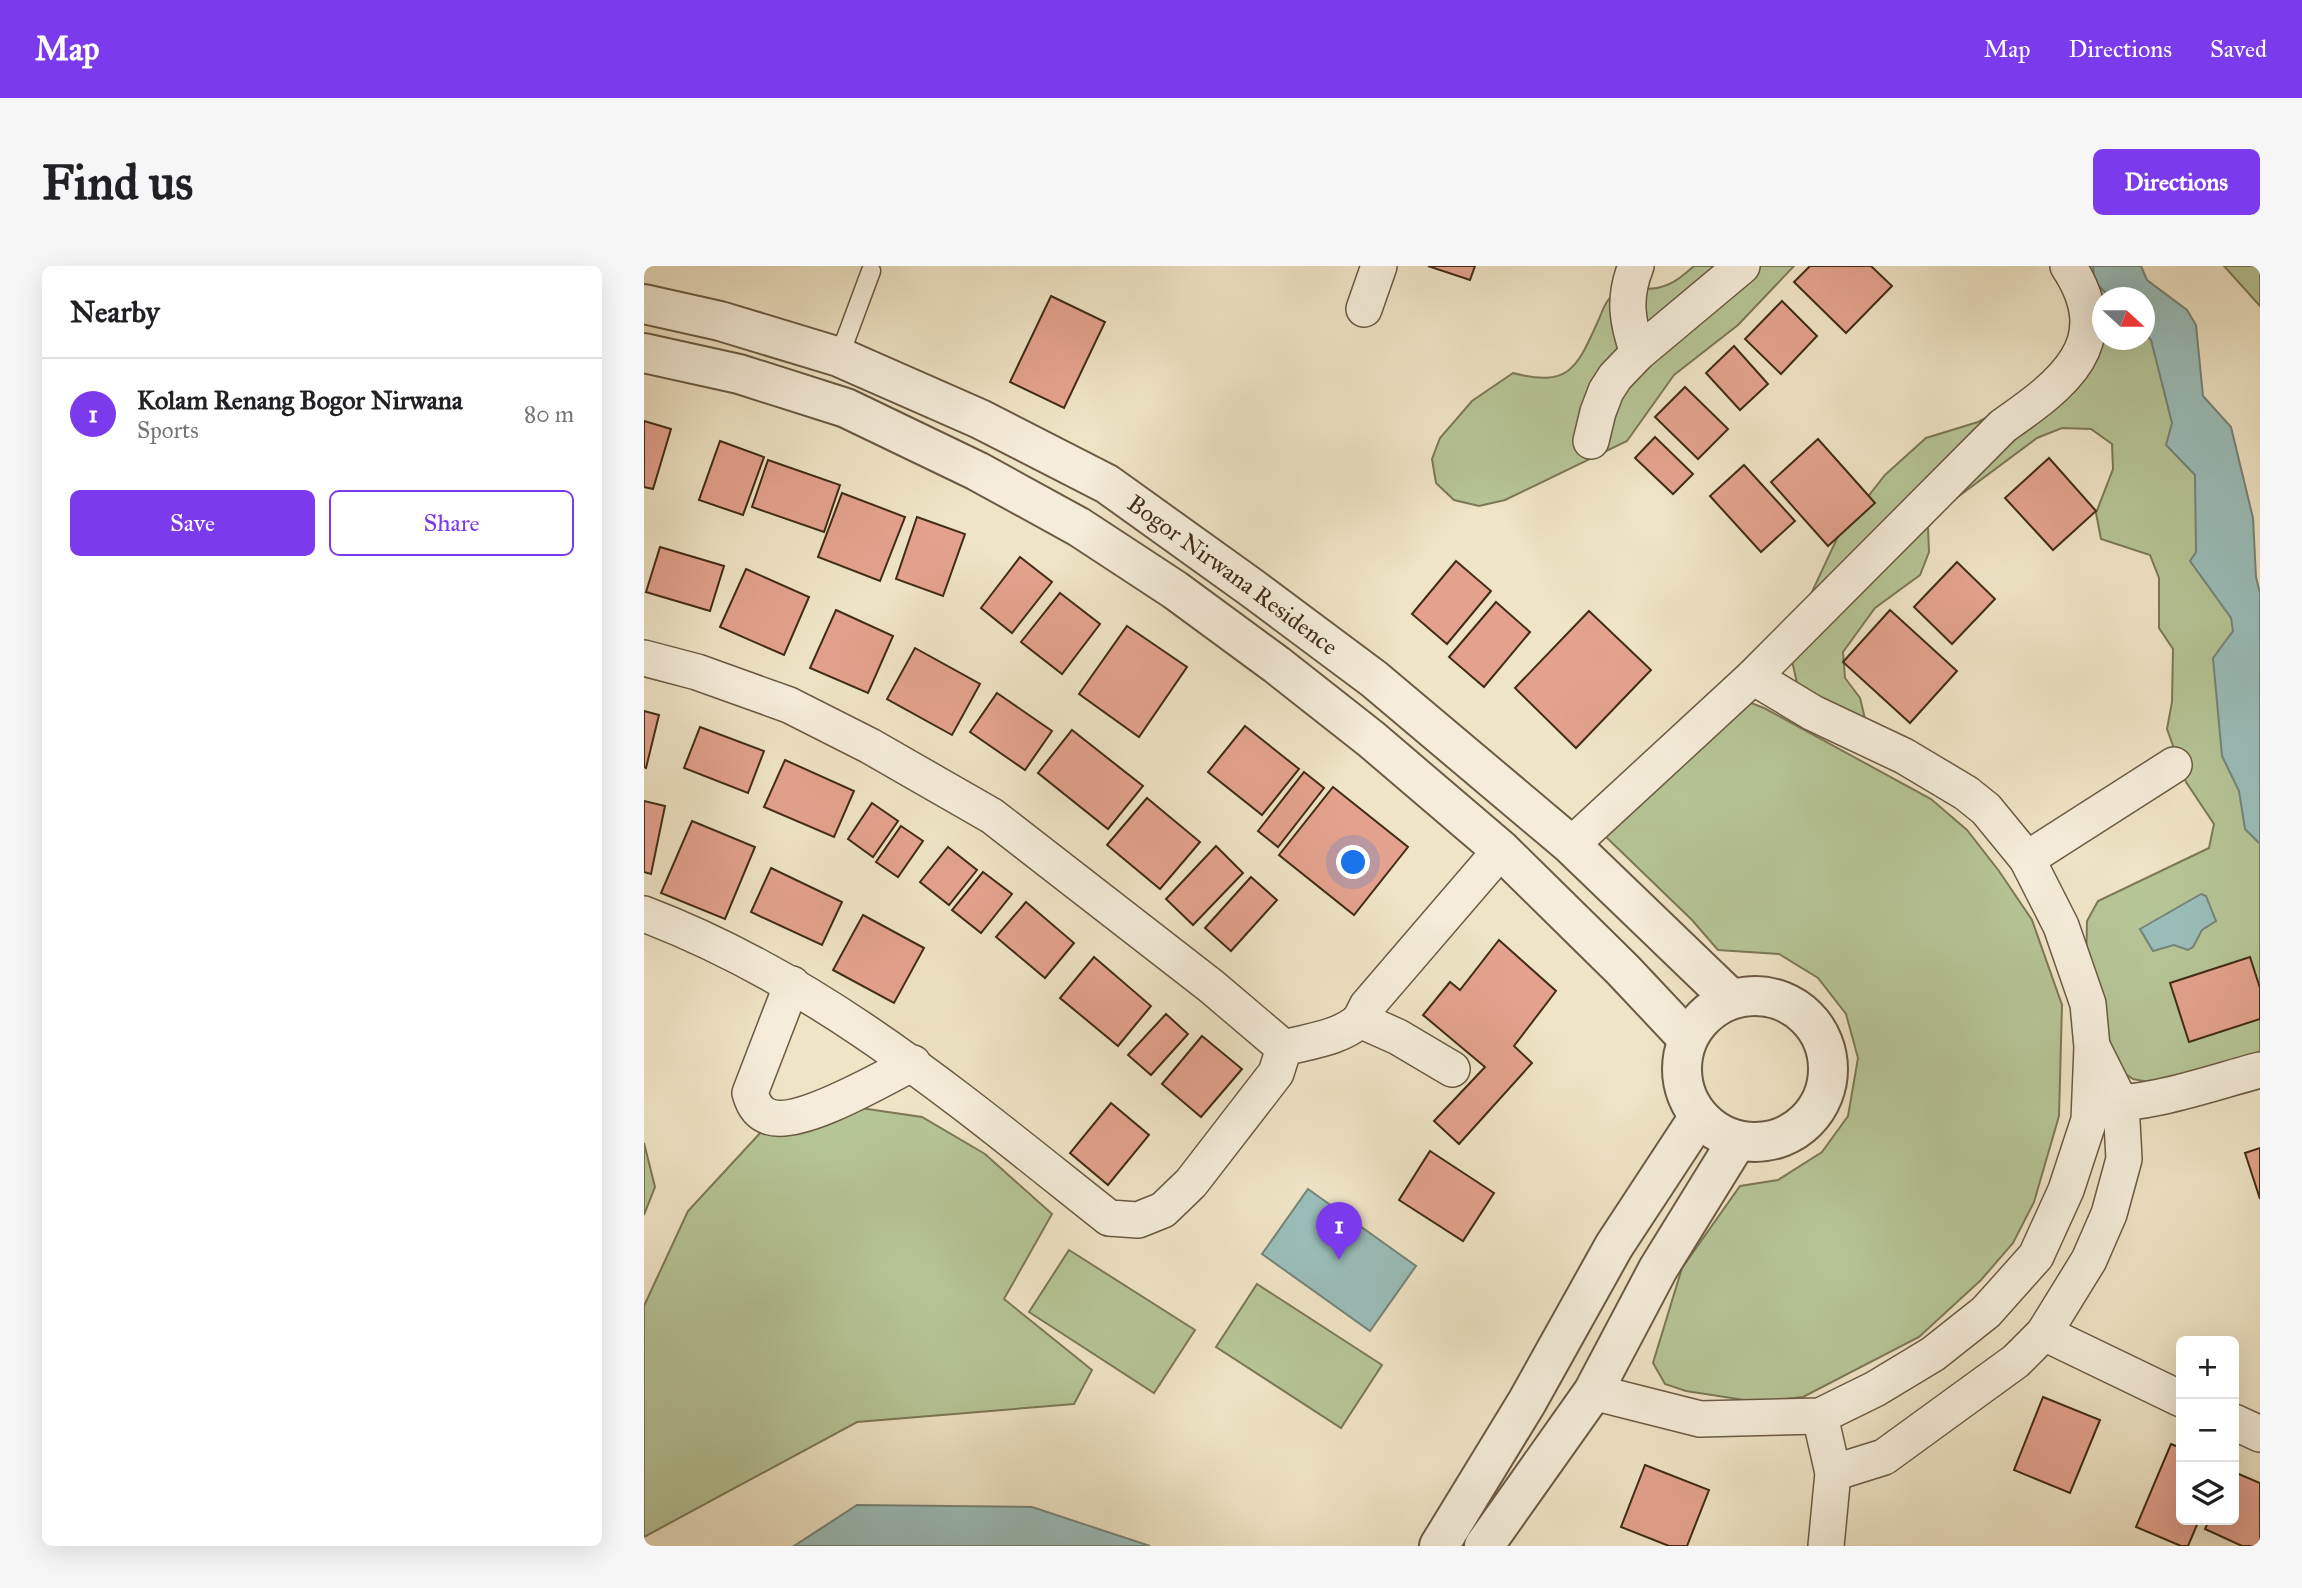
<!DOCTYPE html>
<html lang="en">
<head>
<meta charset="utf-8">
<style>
  :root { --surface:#fff; --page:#f6f6f6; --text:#202124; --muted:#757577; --line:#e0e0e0; --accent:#7c3aed }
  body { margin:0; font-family:"IM FELL Great Primer",serif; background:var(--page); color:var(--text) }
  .controls { position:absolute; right:21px; bottom:21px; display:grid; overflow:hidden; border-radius:10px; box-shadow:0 7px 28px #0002 }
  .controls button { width:63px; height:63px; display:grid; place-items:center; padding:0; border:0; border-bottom:2px solid var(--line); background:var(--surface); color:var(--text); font:35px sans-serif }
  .compass { position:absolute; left:1448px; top:21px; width:63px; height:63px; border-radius:50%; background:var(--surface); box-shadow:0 7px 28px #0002; rotate:111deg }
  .you { position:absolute; left:710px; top:597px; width:24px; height:24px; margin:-18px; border:5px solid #fff; border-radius:50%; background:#1a73e8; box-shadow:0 0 0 10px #1a73e833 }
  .badge { display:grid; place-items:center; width:46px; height:46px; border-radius:50%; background:var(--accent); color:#fff; font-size:23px; font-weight:700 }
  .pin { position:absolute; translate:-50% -58px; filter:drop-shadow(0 2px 4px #0008) }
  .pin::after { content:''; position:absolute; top:37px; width:24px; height:21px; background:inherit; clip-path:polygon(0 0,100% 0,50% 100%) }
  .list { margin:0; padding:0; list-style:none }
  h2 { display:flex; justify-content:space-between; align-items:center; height:91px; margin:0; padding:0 28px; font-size:30px }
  h2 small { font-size:23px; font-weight:400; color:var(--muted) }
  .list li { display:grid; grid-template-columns:46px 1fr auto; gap:21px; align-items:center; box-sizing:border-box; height:112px; padding:0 28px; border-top:2px solid var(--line) }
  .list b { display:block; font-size:26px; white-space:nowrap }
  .list p { margin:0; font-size:23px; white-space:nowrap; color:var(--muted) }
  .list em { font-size:23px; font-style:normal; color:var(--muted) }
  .actions { display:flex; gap:14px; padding:21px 28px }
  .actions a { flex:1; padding:16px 0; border:2px solid var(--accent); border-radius:10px; text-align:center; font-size:24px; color:var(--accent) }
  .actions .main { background:var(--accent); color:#fff }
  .icon { flex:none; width:38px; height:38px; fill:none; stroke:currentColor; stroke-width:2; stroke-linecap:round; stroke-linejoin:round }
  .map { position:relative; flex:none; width:1616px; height:1280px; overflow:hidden; border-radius:10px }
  header { display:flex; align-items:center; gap:42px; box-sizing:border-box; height:98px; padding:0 35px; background:var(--accent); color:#fff }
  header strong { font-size:33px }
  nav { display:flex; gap:38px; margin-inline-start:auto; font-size:24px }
  .intro { display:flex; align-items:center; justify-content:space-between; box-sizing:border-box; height:168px; padding:0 42px }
  h1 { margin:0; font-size:49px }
  .button { padding:18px 32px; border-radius:10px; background:var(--accent); color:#fff; font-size:24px; font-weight:700 }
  main { display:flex; gap:42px; padding:0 42px }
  aside { flex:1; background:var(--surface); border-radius:10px; box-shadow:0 7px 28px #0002 }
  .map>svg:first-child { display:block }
</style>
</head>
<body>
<header>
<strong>Map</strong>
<nav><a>Map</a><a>Directions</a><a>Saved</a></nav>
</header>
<div class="intro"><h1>Find us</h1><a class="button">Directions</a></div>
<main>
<aside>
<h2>Nearby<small></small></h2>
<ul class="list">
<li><span class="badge">1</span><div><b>Kolam Renang Bogor Nirwana</b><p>Sports</p></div><em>80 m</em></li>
</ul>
<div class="actions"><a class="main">Save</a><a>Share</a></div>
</aside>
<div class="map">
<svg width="1616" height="1280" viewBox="0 0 1616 1280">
  <rect width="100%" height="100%" fill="#efe4c6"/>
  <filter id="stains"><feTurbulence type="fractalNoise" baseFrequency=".00286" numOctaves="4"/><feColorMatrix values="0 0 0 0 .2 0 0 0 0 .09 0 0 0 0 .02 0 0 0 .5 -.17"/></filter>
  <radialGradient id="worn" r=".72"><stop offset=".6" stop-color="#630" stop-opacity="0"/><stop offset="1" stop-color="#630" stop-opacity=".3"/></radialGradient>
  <!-- green -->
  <g fill="#b6c597" stroke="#7c7857" stroke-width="2">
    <path d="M1050,0H1150L1094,59L1030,109L983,175L861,234L835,240L810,234L792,217L788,193L796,172L828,135L869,107C927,122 933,101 955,53C958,46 961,35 968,30C992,15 992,26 1013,22C1029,19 1038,10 1050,0Z"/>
    <polygon points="1416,0 1459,0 1481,31 1458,32 1458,74 1500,74 1501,45 1559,224 1599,360 1616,569 1616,792 1520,819 1489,813 1469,799 1442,701 1443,655 1454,635 1565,582 1570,558 1542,516 1523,463 1528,436 1529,383 1515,362 1515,312 1506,289 1457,273 1452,247 1469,203 1468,178 1447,163 1418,162 1393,172 1303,239 1284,261 1285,286 1276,309 1231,342 1199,386 1201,412 1216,432 1222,457 1168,438 1153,417 1144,377 1196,266 1241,209 1282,172 1334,156 1375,135 1434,90"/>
    <polygon points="1580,0 1616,0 1616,40"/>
    <polygon points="1107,437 1120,442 1287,533 1323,564 1355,605 1388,654 1418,739 1415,850 1390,936 1369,977 1337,1014 1275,1071 1159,1131 1113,1136 1042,1125 1021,1118 1009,1097 1038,1002 1096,920 1134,914 1178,886 1204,850 1214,792 1202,748 1174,712 1135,688 1074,684 1048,654 959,568 1094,440"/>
    <polygon points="203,840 278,851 341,888 408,948 360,1033 448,1104 430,1138 213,1156 0,1271 0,1040 44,945 118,865"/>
    <polygon points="0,877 11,921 0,949"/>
    <polygon points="425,984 551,1064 510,1127 385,1046"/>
    <polygon points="613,1018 738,1099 697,1162 572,1081"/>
  </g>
  <!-- water -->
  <g fill="#9abeba" stroke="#768479" stroke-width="2">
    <polygon points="1449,0 1497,0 1503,14 1543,44 1552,59 1559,130 1587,161 1609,252 1612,311 1616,327 1616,578 1601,563 1595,525 1578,490 1569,392 1589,365 1587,352 1546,295 1552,286 1551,209 1522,179 1528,157 1507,74 1501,67 1500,32 1466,31 1451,16"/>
    <polygon points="1557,628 1562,630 1572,655 1558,664 1549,681 1544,684 1530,679 1509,685 1496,663"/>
    <polygon points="664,923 772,1000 726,1065 618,988"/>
    <polygon points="213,1239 388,1241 506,1280 150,1280"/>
  </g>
  <!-- building -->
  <g fill="#e4a28e" stroke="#412c17" stroke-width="2">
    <polygon points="784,0 831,0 826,14"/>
    <polygon points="1166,0 1227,0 1248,20 1202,67 1150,16"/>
    <polygon points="407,30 461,56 420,142 366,116"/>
    <polygon points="1138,35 1173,70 1137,108 1101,73"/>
    <polygon points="1090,80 1124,118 1096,144 1062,107"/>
    <polygon points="1041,121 1084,163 1054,193 1011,151"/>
    <polygon points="0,155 27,163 9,223 0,221"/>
    <polygon points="1011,171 1049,208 1029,228 991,192"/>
    <polygon points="1174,173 1231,237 1184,280 1127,216"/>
    <polygon points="76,175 120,191 99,249 55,234"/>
    <polygon points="1405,192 1452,245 1409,284 1361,232"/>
    <polygon points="124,194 196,219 180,266 108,241"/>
    <polygon points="1100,199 1151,255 1117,286 1066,230"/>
    <polygon points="198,227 261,251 236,315 174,291"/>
    <polygon points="273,251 321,268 299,330 252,313"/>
    <polygon points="16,281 80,300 66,345 2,326"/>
    <polygon points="376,291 408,316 368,367 337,342"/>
    <polygon points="812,295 847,325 803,378 768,348"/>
    <polygon points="1313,296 1351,333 1308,378 1270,341"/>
    <polygon points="102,303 165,331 140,389 76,361"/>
    <polygon points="416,327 456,358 418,408 377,376"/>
    <polygon points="852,336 886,366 840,421 805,391"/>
    <polygon points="192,344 249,370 224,427 166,402"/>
    <polygon points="1246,344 1313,405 1266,457 1199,396"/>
    <polygon points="945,345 1007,404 932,482 871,422"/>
    <polygon points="483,360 543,401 495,471 435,428"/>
    <polygon points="271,382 336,418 308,469 243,433"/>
    <polygon points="353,427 408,465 381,504 326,466"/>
    <polygon points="0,445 15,449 2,502 0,501"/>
    <polygon points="601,460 655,503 618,549 564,506"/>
    <polygon points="56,461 120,485 104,527 40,502"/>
    <polygon points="428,464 499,520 464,563 394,507"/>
    <polygon points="141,494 210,525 190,571 120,541"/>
    <polygon points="660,506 680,522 634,581 614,565"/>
    <polygon points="689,521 764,581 710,649 635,589"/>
    <polygon points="503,532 556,576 516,623 463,579"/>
    <polygon points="0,535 21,540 7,608 0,606"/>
    <polygon points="228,537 254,555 229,591 204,573"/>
    <polygon points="48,555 111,581 81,653 17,627"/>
    <polygon points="257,560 279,575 254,611 232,596"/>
    <polygon points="572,580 599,607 549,659 522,633"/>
    <polygon points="304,581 333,604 305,639 276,616"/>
    <polygon points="127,602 198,636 178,679 107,646"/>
    <polygon points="339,606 368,628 337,667 308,644"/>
    <polygon points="607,611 633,634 587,685 561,662"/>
    <polygon points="382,636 430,677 401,712 352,671"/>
    <polygon points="219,649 280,682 250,737 189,704"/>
    <polygon points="855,674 912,725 870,780 888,797 815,878 790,855 841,801 779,749 806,716 816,724"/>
    <polygon points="450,691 507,740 474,780 416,732"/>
    <polygon points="1606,691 1616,722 1616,753 1545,776 1526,717"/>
    <polygon points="522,748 544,768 507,809 484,789"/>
    <polygon points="558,770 598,803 557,851 518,818"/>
    <polygon points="467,837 505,869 464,919 426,887"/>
    <polygon points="1616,882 1616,933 1601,887"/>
    <polygon points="786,885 850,927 819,975 755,934"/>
    <polygon points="1399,1131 1456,1154 1426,1227 1370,1204"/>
    <polygon points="1527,1178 1537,1182 1537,1254 1555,1254 1544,1280 1537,1280 1492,1261"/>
    <polygon points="1001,1199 1065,1224 1043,1280 1025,1280 977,1261"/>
    <polygon points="1590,1206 1616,1217 1616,1280 1598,1280 1561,1263 1565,1254 1590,1254"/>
  </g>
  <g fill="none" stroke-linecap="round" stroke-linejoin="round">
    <defs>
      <polyline id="service" points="195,91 227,5"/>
      <g id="minor">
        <path d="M992,0C979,32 983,56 994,87"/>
        <polyline points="720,43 735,0"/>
        <polyline points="947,175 954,146 962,125 971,111 994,87 1098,0"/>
        <polyline points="0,392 53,406 145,439 226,480 348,550 567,720 640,782"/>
        <path d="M927,579L1109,411L1359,160C1419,118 1475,77 1424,0"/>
        <polyline points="1383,593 1530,499"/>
        <path d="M0,648C179,716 317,835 465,952L494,954L519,944L547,917L632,807L640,782"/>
        <path d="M148,718L106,827C109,838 115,848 126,851C157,861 239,812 269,797"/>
        <polyline points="716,754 723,740 857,584"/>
        <path d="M640,782C666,775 696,772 716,754L754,771L808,803"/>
        <path d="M1452,838C1507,839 1563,818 1616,804"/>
        <polyline points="1400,1067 1537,1133"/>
        <polyline points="949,1126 1056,1153 1176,1150 1231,1123 1289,1088 1342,1046 1392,990 1422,924 1445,854 1448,781 1444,738 1417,660 1383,593 1342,543 1322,527 1260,490 1169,447 1109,411"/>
        <polyline points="1176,1150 1189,1207 1182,1280"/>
        <polyline points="1590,1156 1616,1168"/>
        <polyline points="1189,1207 1240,1191 1372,1095 1400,1067 1445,994 1465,948 1480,893 1477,838 1450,784"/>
      </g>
      <g id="tertiary">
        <path id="s1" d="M0,38L76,55L195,91L336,153L463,218L608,322L730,413L927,579L1087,733"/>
        <polyline points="0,87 95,108 202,142 333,205 435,261 531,324 633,399 727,473 857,584 979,704 1043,772"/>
        <circle cx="1111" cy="803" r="73"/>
        <polyline points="795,1280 883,1136 970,980 1054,852"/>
        <polyline points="840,1280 949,1126 1014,1003 1093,875"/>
      </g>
    </defs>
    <!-- service casing -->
    <use href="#service" stroke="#6c5a43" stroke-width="21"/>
    <!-- minor casing -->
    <use href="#minor" stroke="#6c5a43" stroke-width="38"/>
    <!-- tertiary casing -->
    <use href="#tertiary" stroke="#6c5a43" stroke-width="42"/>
    <!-- service -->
    <use href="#service" stroke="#f5edda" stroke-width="18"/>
    <!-- minor -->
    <use href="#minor" stroke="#f5edda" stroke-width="35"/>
    <!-- tertiary -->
    <use href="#tertiary" stroke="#f5edda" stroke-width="38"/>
  </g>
  <g text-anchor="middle" stroke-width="5" stroke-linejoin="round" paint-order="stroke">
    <!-- street labels -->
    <g font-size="24" fill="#412c17" stroke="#f5edda">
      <text dy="8" stroke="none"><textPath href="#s1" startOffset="654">Bogor Nirwana Residence</textPath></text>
    </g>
  </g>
  <rect width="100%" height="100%" filter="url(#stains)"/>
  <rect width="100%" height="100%" fill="url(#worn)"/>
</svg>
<div class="controls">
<button>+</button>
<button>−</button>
<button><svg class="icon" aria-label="layers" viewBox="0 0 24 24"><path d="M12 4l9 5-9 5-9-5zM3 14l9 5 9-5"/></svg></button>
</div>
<svg class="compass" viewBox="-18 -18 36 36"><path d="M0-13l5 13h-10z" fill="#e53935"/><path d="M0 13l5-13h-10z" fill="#757577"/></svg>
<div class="you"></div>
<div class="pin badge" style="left:695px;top:994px">1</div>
</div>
</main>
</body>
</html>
